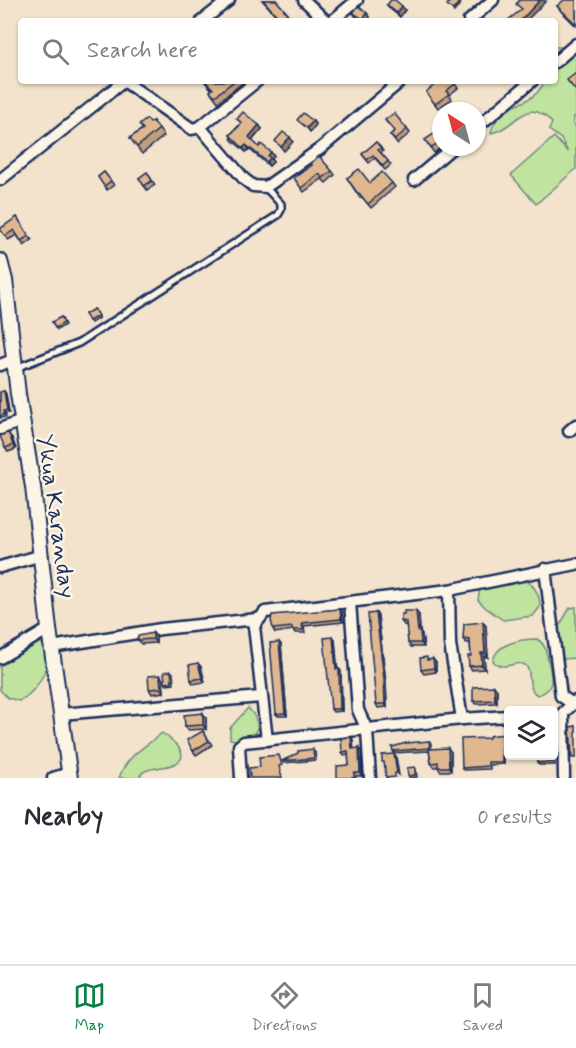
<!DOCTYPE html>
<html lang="en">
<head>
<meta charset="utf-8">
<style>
  :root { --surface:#fff; --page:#f7f7f7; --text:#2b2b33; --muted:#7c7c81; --line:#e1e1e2; --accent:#0b8043 }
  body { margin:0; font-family:Mynerve,sans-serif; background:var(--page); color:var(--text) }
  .controls { position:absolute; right:18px; bottom:18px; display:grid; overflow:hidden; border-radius:6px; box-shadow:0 2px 4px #0004 }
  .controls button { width:54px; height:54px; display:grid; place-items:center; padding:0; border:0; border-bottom:2px solid var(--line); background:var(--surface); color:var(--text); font:30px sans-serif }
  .compass { position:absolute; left:432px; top:102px; width:54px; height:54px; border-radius:50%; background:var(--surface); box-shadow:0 2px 4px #0004; rotate:324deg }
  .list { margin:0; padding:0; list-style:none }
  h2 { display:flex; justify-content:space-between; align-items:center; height:78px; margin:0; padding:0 24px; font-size:26px }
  h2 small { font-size:20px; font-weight:400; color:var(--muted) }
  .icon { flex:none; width:33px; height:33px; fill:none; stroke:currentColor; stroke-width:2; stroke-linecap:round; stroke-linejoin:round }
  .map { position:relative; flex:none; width:576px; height:778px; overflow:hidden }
  .search { position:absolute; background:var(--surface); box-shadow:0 2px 4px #0004; left:18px; right:18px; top:18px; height:66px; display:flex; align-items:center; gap:15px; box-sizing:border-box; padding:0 21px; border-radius:6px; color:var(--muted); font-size:22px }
  .sheet { height:186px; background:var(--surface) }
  nav { display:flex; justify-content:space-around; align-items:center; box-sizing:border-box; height:84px; border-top:2px solid var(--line); background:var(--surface); font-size:16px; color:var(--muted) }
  nav a { display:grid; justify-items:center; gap:3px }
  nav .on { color:var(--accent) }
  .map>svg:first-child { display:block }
</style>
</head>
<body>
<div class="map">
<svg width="576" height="778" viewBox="0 0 576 778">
  <rect width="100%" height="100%" fill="#f3e3cc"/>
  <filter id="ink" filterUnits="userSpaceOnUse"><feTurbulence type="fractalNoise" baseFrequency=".0167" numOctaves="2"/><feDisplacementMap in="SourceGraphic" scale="12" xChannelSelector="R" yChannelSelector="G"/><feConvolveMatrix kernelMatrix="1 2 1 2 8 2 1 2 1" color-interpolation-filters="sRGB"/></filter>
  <g filter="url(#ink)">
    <!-- green -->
    <g fill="#c0e49f" stroke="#6e8a7e" stroke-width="1.5">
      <path d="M555,47H561L576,52V116L574,117L573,124L576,127V169L536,204L511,175L554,137L568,152L561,139L549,130L552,123C527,93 516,129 491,133C497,101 536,108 544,81H555Z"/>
      <path d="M524,579C534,585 540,595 540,607L533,616L503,620L486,608L478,600L480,588Z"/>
      <polygon points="576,607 576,658 563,659 556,658 558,628 570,608"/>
      <path d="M537,639C547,645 546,654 549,664C552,678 555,691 537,695C525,687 533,670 525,665C515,659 505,673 493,661C496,643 522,639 537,639Z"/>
      <path d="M39,641C60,657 37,693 19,701L8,698L0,690V661Z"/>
      <path d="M248,708C258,718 264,736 245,738C239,739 236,741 230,739V728Z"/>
      <path d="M162,733C171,739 194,756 174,764C165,768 154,767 145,771C141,773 141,774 139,778H119C127,755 144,748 162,733Z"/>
    </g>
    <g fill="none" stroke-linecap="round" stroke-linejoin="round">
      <defs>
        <polyline id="lane" points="16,368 79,343 278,215 281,210 281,204 266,188"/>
        <g id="street">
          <polyline points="304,0 326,21"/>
          <polyline points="202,21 229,0"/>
          <polyline points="332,21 357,0"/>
          <polyline points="469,21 493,0"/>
          <polyline points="555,62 576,44"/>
          <polyline points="200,127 244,179 253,186 266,187 320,149 401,81"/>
          <polyline points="477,127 532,81"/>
          <polyline points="0,180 124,81 192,129 200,127 257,81"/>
          <polyline points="414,180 453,147"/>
          <polyline points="0,365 13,360"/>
          <polyline points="0,429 22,421"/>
          <polyline points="569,431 576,425"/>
          <polyline points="0,567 42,555"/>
          <polyline points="545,569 561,696 573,704"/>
          <polyline points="449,590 450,644 462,719"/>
          <polyline points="350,602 358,710 367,730 370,778"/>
          <polyline points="52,647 161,629 257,619"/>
          <polyline points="0,658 49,629"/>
          <polyline points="61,714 261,697"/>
          <polyline points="267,740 254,626 265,612 449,590 576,564"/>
          <polyline points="53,778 69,773"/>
          <polyline points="241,778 239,746 244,742 462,719 508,716"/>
          <polyline points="564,778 563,713 576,701"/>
        </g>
        <polyline id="secondary" points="0,261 5,280 18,394 33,487 49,629 70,778"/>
      </defs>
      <!-- lane casing -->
      <use href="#lane" stroke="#1b2f5e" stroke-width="10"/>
      <!-- street casing -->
      <use href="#street" stroke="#1b2f5e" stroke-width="15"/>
      <!-- secondary casing -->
      <use href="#secondary" stroke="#1b2f5e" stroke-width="18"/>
      <!-- lane -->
      <use href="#lane" stroke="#fcf5e5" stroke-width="5"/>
      <!-- street -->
      <use href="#street" stroke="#fcf5e5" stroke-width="10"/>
      <!-- secondary -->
      <use href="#secondary" stroke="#fcf5e5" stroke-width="14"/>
    </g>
    <!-- wall -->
    <g fill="#c09e7c" stroke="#1b2f5e" stroke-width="1.5">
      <polygon points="262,0 276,0 290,17 286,21 281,21"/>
      <polygon points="576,0 576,26 560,10 557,6"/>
      <polygon points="387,5 405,10 400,17 390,9"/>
      <polygon points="353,13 370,17 368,21 362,21 356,17"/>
      <polygon points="204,81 245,81 218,102 210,91 212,90"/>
      <polygon points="453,81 458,88 449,95 452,99 438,108 426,92"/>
      <polygon points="237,119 259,125 262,129 252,141 259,147 274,156 271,159 273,162 269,166 249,149 246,152 232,140 230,135 241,123"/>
      <polygon points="385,120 407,129 410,133 397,144 390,135 394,131"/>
      <polygon points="153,121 164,136 142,154 130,138"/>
      <polygon points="434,134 441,145 441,147 434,153 425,140"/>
      <polygon points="376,142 383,151 381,153 391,165 385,170 375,158 369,163 362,154"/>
      <polygon points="312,165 332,171 335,175 326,183 322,179 304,192 294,178"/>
      <polygon points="104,172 114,185 107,190 98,177"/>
      <polygon points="147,172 155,185 147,190 139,178"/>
      <polygon points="347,178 370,183 392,183 395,187 371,208 362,197 360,198"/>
      <polygon points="17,217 32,240 24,246 17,235 8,240 0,229"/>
      <polygon points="94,309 99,318 91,323 85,314"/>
      <polygon points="61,317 65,325 57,330 52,322"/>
      <polygon points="4,391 6,394 9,413 5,413 6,417 0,418 0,392"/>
      <polygon points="12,438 16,449 8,452 5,448"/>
      <polygon points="340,609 342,612 343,622 304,626 305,633 295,633 293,630 275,633 273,629"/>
      <polygon points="376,613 378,616 386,682 387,707 378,708 376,704"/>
      <polygon points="419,615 420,631 422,635 424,647 411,647 408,643 407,626 404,625 401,621"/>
      <polygon points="483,622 486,626 488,657 484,657 485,669 472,670 469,666 471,656 470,643 466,643 463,639"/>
      <polygon points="153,633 156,637 156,643 141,644 138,640"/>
      <polygon points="333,637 335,640 337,669 339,669 341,671 342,711 333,712 331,709"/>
      <polygon points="281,644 287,716 278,716 276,714"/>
      <polygon points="433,659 436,663 436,672 424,674 421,670 428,660"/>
      <polygon points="201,667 205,682 193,684 191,680"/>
      <polygon points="171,671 173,673 174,684 167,685 165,683"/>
      <polygon points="160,675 163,680 164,692 152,694 149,689"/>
      <polygon points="497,690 497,703 476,704 473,701"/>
      <polygon points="206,718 206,729 188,730 185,726"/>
      <polygon points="203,731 212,745 196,755 193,751"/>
      <polygon points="508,734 508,752 504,752 504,764 490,765 490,769 464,770 462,768 489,738"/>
      <polygon points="351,737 353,740 353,749 361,751 362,776 356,776 356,778 337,778 349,765 348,754 344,755 342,752"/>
      <polygon points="429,741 431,743 431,749 451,752 451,771 440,771 438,767 434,767 431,763 429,751 394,753 393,751"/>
      <polygon points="315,752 316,760 284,763 282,761"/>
      <polygon points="554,756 555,765 539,765 537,763"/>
      <polygon points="416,769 417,777 410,778 408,776"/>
    </g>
    <!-- shaded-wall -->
    <g fill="#9c8165" stroke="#1b2f5e" stroke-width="1.5">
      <polygon points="540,0 546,1 526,21 522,21 521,20"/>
      <polygon points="460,1 461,3 454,12 453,10"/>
      <polygon points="402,6 405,10 400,17 397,13"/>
      <polygon points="367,13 370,17 368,21 364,21 363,19"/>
      <polygon points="313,121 316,125 310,132 307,128"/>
      <polygon points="259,125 262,129 251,141 249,137"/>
      <polygon points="290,137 293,142 284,151 281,147"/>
      <polygon points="246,145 249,149 246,152 243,148"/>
      <polygon points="271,152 274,156 271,159 273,162 269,166 267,162 268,156"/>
      <polygon points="4,391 6,394 9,413 7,410"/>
      <polygon points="9,434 12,438 16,449 13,445"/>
      <polygon points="340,609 342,612 343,622 341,619"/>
      <polygon points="416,611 419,615 420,631 422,635 424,647 421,643 418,631"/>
      <polygon points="376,613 378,616 386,682 387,707 385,704"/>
      <polygon points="483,622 486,626 488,657 485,653"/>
      <polygon points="153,633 156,637 156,643 153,639"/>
      <polygon points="333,637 335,640 338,672 336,669"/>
      <polygon points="279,642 281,644 287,716 285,713"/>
      <polygon points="481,653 484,657 485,669 482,665"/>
      <polygon points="433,659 436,663 436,672 434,668"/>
      <polygon points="198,663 201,667 205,682 202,678"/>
      <polygon points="339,669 341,671 342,711 340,709"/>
      <polygon points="160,675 163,680 164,692 161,688"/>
      <polygon points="494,686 497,690 497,703 495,700"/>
      <polygon points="203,713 206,718 206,729 203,725"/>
      <polygon points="351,737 353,740 354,752 352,749"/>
      <polygon points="359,748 361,751 362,776 360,773"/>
      <polygon points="448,748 451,752 451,771 449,767"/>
      <polygon points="502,749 504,752 504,764 502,762"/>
      <polygon points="394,754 396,756 399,775 397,773"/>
    </g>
    <!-- building -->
    <g fill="#dfb890" stroke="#1b2f5e" stroke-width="1.5">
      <polygon points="263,0 276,0 287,13 280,19"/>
      <polygon points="391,0 395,0 402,6 397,13 387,5"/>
      <polygon points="451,0 458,0 460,1 453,10 447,5"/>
      <polygon points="520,0 540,0 521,20 523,21 508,21 508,20 522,9 516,4"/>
      <polygon points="564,0 576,0 576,24 557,6"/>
      <polygon points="358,6 367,13 363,19 353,13"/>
      <polygon points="576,73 576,91 567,80"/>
      <polygon points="205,81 234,81 215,96 210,91 213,89"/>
      <polygon points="439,81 453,81 455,84 446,91 449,94 435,104 426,92"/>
      <polygon points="243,112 259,125 249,137 259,147 261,144 271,152 268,156 270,158 267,162 246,145 243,148 230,135 242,123 237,119"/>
      <polygon points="303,113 313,121 307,128 297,120"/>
      <polygon points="394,113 407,129 395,140 390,135 395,131 385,120"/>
      <polygon points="147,119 150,123 153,121 159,129 137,147 130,138 143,129 139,125"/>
      <polygon points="283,132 290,137 281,147 275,141"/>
      <polygon points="434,134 439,142 431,148 425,140"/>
      <polygon points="376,142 381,148 378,150 388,161 383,166 373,155 367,160 362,154"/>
      <polygon points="319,156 332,171 323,178 319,174 301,188 294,178 312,165 310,164"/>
      <polygon points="359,169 370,183 382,172 392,183 368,204 359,193 358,194 347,178"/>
      <polygon points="104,172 111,181 104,186 98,177"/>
      <polygon points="147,172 152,181 144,186 139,178"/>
      <polygon points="17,217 29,236 21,241 14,230 5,236 0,229"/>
      <polygon points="94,309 98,316 89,321 85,314"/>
      <polygon points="61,317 64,323 55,328 52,322"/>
      <polygon points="4,391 7,410 4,411 4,415 0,416 0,392"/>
      <polygon points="7,433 9,434 13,445 5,448 0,436"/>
      <polygon points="340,609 341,619 302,623 303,630 293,630 292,627 273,629 271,620 272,615"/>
      <polygon points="404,611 416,611 418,631 420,631 421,643 408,643 406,622 401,621 401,614 404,614"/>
      <polygon points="376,613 384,679 385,704 376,704 368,614"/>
      <polygon points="483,622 485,653 481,653 482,665 469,666 468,656 471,656 470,640 463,639 464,624"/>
      <polygon points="153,633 153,639 138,640 138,636"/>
      <polygon points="333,637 336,669 339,669 340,709 331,709 324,638"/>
      <polygon points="279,642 285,713 276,714 270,643"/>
      <polygon points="427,657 427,660 433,659 434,668 421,670 420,658"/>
      <polygon points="198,663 202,678 191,680 189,665"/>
      <polygon points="171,671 172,682 165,683 164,672"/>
      <polygon points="160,675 161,688 149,689 148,676"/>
      <polygon points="494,686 495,700 473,701 473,687"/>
      <polygon points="203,713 203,725 185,726 184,715"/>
      <polygon points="576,726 576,758 572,758 570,727"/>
      <polygon points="203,731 209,741 193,751 187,740"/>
      <polygon points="508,734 508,749 502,749 502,762 488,762 488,766 462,768 461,739 489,738 489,736 495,735"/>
      <polygon points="351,737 352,749 359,748 360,773 354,773 354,778 337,778 337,766 349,765 348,751 342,752 341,738"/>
      <polygon points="429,741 430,748 393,751 392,747 406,743"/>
      <polygon points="448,748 449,767 438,767 438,762 431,763 429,749"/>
      <polygon points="313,749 314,758 282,761 298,753 298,751"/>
      <polygon points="394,754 397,773 395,773 395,777 386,778 384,762 382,762 382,755"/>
      <polygon points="279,755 282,765 279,766 282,778 250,778 249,768 260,767 259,757"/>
      <polygon points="537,756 552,756 553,762 537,763"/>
      <polygon points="415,767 415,775 408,776 407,768"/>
    </g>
  </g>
  <g text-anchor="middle" stroke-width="5" stroke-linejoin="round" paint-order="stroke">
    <!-- street labels -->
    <g font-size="24" fill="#1b2f5e" stroke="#fcf5e5">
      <text transform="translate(57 516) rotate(82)" y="8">Ykua Karanday</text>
    </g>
  </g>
</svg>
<div class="controls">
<button><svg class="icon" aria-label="layers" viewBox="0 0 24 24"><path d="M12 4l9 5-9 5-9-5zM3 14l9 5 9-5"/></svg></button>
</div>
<svg class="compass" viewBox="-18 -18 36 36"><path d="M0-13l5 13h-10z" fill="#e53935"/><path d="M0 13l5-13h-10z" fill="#7c7c81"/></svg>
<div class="search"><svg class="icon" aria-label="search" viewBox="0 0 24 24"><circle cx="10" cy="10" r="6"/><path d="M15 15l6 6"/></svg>Search here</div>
</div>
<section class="sheet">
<h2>Nearby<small>0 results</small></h2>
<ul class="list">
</ul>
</section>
<nav>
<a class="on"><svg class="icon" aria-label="map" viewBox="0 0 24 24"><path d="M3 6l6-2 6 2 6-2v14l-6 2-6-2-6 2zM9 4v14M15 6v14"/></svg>Map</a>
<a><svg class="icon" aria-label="directions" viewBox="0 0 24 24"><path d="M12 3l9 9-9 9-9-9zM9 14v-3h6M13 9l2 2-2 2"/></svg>Directions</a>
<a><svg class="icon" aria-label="saved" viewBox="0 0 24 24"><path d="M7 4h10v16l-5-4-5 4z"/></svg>Saved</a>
</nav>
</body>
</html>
